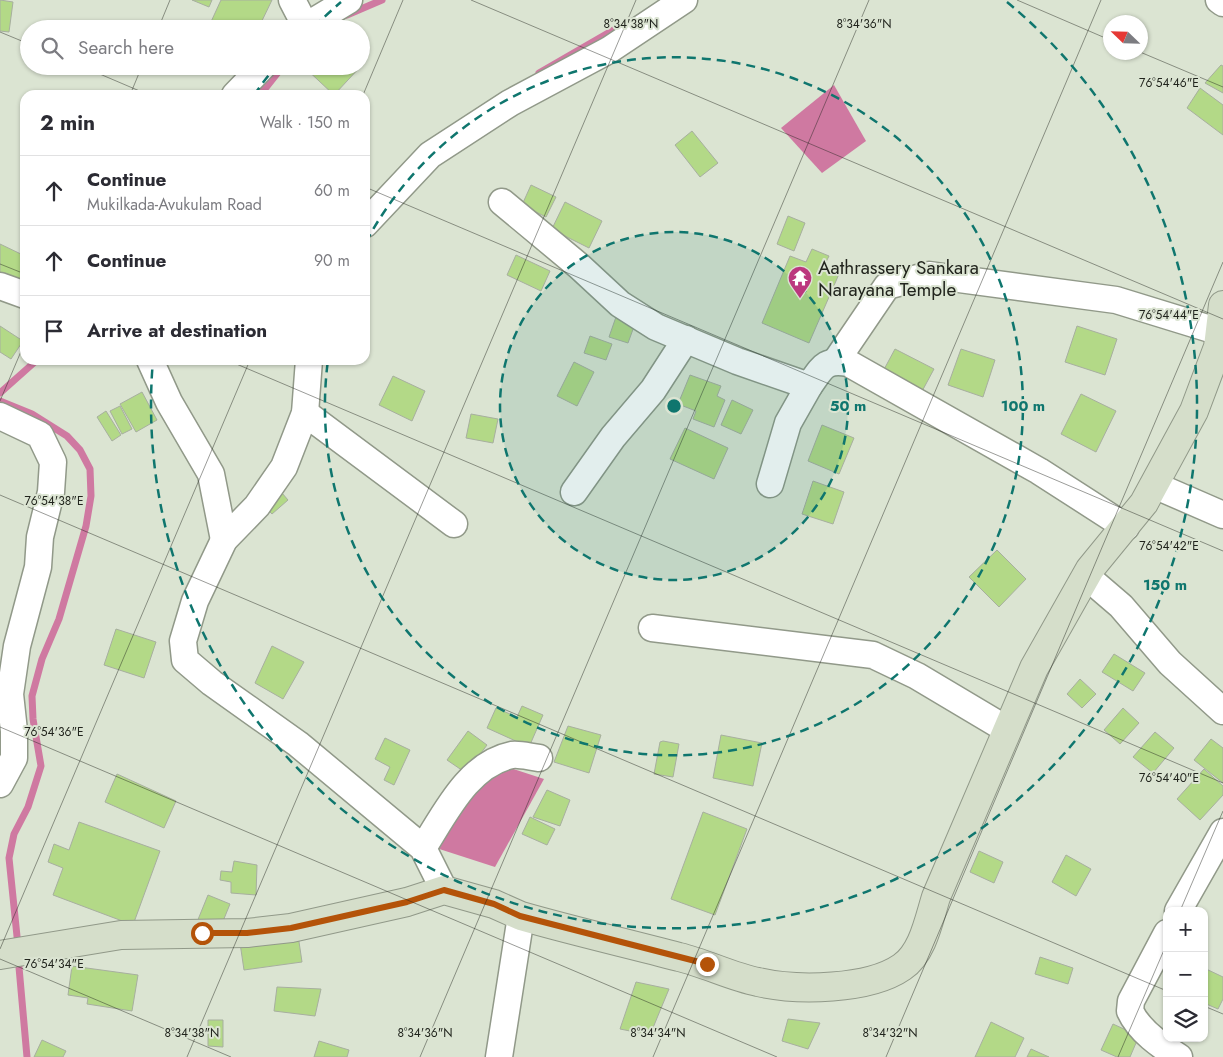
<!DOCTYPE html>
<html lang="en">
<head>
<meta charset="utf-8">
<style>
  :root { --surface:#fff; --page:#f7f7f7; --text:#2b2b33; --muted:#7c7c81; --line:#e1e1e2 }
  body { margin:0; font-family:Jost,sans-serif; background:var(--page); color:var(--text) }
  .controls { position:absolute; right:15px; bottom:15px; display:grid; overflow:hidden; border-radius:10px; box-shadow:0 1px 4px #0004 }
  .controls button { width:45px; height:45px; display:grid; place-items:center; padding:0; border:0; border-bottom:1px solid var(--line); background:var(--surface); color:var(--text); font:25px sans-serif }
  .compass { position:absolute; left:1103px; top:15px; width:45px; height:45px; border-radius:50%; background:var(--surface); box-shadow:0 1px 4px #0004; rotate:293deg }
  .stop { position:absolute; width:15px; height:15px; margin:-11px; border:4px solid #b45309; border-radius:50%; background:#fff }
  .stop.end { background:#b45309; border-color:#fff; box-shadow:0 1px 5px #0008 }
  .list { margin:0; padding:0; list-style:none }
  h2 { display:flex; justify-content:space-between; align-items:center; height:65px; margin:0; padding:0 20px; font-size:21px }
  h2 small { font-size:16px; font-weight:400; color:var(--muted) }
  .list li { display:grid; grid-template-columns:32px 1fr auto; gap:15px; align-items:center; box-sizing:border-box; height:70px; padding:0 20px; border-top:1px solid var(--line) }
  .list b { display:block; font-size:19px; white-space:nowrap }
  .list p { margin:0; font-size:16px; white-space:nowrap; color:var(--muted) }
  .list em { font-size:16px; font-style:normal; color:var(--muted) }
  .icon { flex:none; width:28px; height:28px; fill:none; stroke:currentColor; stroke-width:2; stroke-linecap:round; stroke-linejoin:round }
  .map { position:relative; flex:none; width:1223px; height:1057px; overflow:hidden }
  .search { position:absolute; background:var(--surface); box-shadow:0 1px 4px #0004; left:20px; top:20px; width:350px; height:55px; display:flex; align-items:center; gap:12px; box-sizing:border-box; padding:0 18px; border-radius:28px; color:var(--muted); font-size:19px }
  .panel { position:absolute; background:var(--surface); box-shadow:0 1px 4px #0004; left:20px; top:90px; width:350px; height:275px; border-radius:15px }
  .map>svg:first-child { display:block }
</style>
</head>
<body>
<div class="map">
<svg width="1223" height="1057" viewBox="0 0 1223 1057">
  <rect width="100%" height="100%" fill="#dbe4d2"/>
  <!-- water -->
  <g fill="#cf79a1">
    <polygon points="834,85 866,141 822,173 781,128"/>
    <polygon points="507,767 544,779 495,867 430,846 490,777"/>
  </g>
  <g fill="none" stroke-linecap="round" stroke-linejoin="round">
    <!-- stream -->
    <g stroke="#cf79a1" stroke-width="7">
      <polyline points="347,15 382,0"/>
      <polyline points="539,73 629,21"/>
      <polyline points="260,95 283,66"/>
      <polyline points="0,393 37,360"/>
      <polyline points="0,401 32,414 67,436 80,450 90,469 91,496 86,526 59,619 42,659 32,696 33,719 41,766 28,807 14,834 9,858 18,946"/>
      <polyline points="18,956 27,1057"/>
    </g>
  </g>
  <!-- building -->
  <g fill="#b3d987" stroke="#a7af9f">
    <polygon points="0,0 13,2 9,32 0,31"/>
    <polygon points="192,0 212,0 209,7"/>
    <polygon points="221,0 272,0 258,29 219,29 210,24"/>
    <polygon points="1221,65 1223,66 1223,93 1205,83"/>
    <polygon points="303,66 361,66 334,95"/>
    <polygon points="1200,88 1223,105 1223,135 1187,108"/>
    <polygon points="692,131 718,163 700,177 675,145"/>
    <polygon points="531,185 556,197 546,217 522,205"/>
    <polygon points="565,202 602,221 589,248 563,235 559,242 548,237"/>
    <polygon points="788,216 805,223 794,251 777,244"/>
    <polygon points="0,244 25,256 25,289 0,278"/>
    <polygon points="812,249 829,256 823,268 839,274 809,343 762,323 790,256 806,262"/>
    <polygon points="516,255 550,271 541,291 507,275"/>
    <polygon points="617,314 636,321 628,343 609,337"/>
    <polygon points="0,326 23,341 11,359 0,352"/>
    <polygon points="1077,326 1117,339 1105,375 1065,362"/>
    <polygon points="590,336 612,344 606,360 584,353"/>
    <polygon points="895,349 934,369 920,395 881,375"/>
    <polygon points="961,349 995,360 983,397 948,385"/>
    <polygon points="574,362 594,372 577,406 557,396"/>
    <polygon points="690,375 721,386 717,396 725,400 714,427 693,419 696,411 678,404"/>
    <polygon points="393,376 425,391 412,421 379,405"/>
    <polygon points="142,392 157,420 136,432 120,404"/>
    <polygon points="1081,394 1116,411 1096,452 1061,434"/>
    <polygon points="732,400 753,410 741,434 721,425"/>
    <polygon points="120,406 132,429 122,434 110,411"/>
    <polygon points="106,411 121,435 112,441 97,417"/>
    <polygon points="471,414 498,419 493,443 466,438"/>
    <polygon points="822,425 854,438 839,474 808,461"/>
    <polygon points="685,428 728,448 714,479 670,459"/>
    <polygon points="813,481 844,492 833,524 802,514"/>
    <polygon points="282,493 288,500 272,514 266,508"/>
    <polygon points="997,550 1026,579 999,607 969,577"/>
    <polygon points="116,629 156,642 144,678 104,665"/>
    <polygon points="272,646 304,662 283,699 255,683"/>
    <polygon points="1114,654 1145,673 1133,691 1102,672"/>
    <polygon points="1080,679 1096,694 1082,708 1067,694"/>
    <polygon points="522,706 543,715 529,747 487,728 496,708 517,717"/>
    <polygon points="1123,708 1139,723 1120,744 1104,730"/>
    <polygon points="568,726 601,735 589,773 554,762"/>
    <polygon points="468,731 487,745 466,773 447,760"/>
    <polygon points="1155,732 1174,748 1153,773 1133,757"/>
    <polygon points="721,735 762,743 753,786 713,778"/>
    <polygon points="385,738 410,750 394,785 384,780 390,767 375,759"/>
    <polygon points="1211,739 1223,748 1223,783 1194,760"/>
    <polygon points="663,741 679,744 673,777 654,774 660,742"/>
    <polygon points="1204,769 1223,786 1223,795 1200,820 1177,799"/>
    <polygon points="117,774 176,801 164,828 105,802"/>
    <polygon points="547,790 570,800 560,826 533,817"/>
    <polygon points="703,812 747,829 715,915 671,899"/>
    <polygon points="530,817 555,829 547,845 522,834"/>
    <polygon points="79,822 160,851 133,925 53,895 63,868 48,862 54,844 69,850"/>
    <polygon points="979,851 1003,862 994,883 970,872"/>
    <polygon points="1066,855 1091,869 1076,896 1052,882"/>
    <polygon points="234,861 257,865 256,895 231,893 231,882 220,880 221,871 232,872"/>
    <polygon points="208,895 230,904 219,931 197,922"/>
    <polygon points="298,935 302,962 244,970 240,943"/>
    <polygon points="1040,957 1073,968 1068,984 1035,974"/>
    <polygon points="72,966 138,975 132,1011 87,1004 88,998 68,995"/>
    <polygon points="1204,968 1223,977 1223,999 1218,1009 1204,1003"/>
    <polygon points="636,982 669,989 650,1035 620,1029"/>
    <polygon points="277,987 321,989 315,1016 274,1011"/>
    <polygon points="788,1019 820,1023 808,1049 782,1041"/>
    <polygon points="208,1020 223,1020 223,1047 208,1046"/>
    <polygon points="991,1022 1024,1038 1015,1057 975,1057"/>
    <polygon points="1113,1024 1139,1036 1130,1057 1117,1057 1101,1050"/>
    <polygon points="42,1040 66,1051 63,1057 34,1057"/>
    <polygon points="319,1041 349,1050 347,1057 314,1057"/>
    <polygon points="1031,1049 1049,1057 1027,1057"/>
  </g>
  <g fill="none" stroke-linecap="round" stroke-linejoin="round">
    <defs>
      <g id="street">
        <polyline points="292,0 305,25"/>
        <polyline points="1219,0 1223,3"/>
        <polyline points="301,29 349,0"/>
        <polyline points="235,95 263,66"/>
        <path d="M502,202L579,266L620,304L656,327L737,361L809,386C822,368 824,359 848,363L1039,471L1126,527"/>
        <polyline points="365,224 430,155 510,103 609,50 684,0"/>
        <polyline points="0,286 25,295"/>
        <polyline points="150,360 169,402 211,474 224,540"/>
        <polyline points="309,360 305,413 284,467 257,506 224,540 195,601 183,641 185,660 212,683 298,744 423,848 444,890"/>
        <polyline points="836,361 887,286 929,275 1116,300 1220,332"/>
        <polyline points="305,413 454,524"/>
        <polyline points="0,416 40,435 53,462 51,492 40,537 38,567 17,646 10,694 14,731 14,758 0,784"/>
        <polyline points="770,484 788,423 809,386"/>
        <polyline points="1154,485 1223,515"/>
        <polyline points="574,492 613,437 653,390 686,339"/>
        <polyline points="1086,576 1121,606 1170,663 1223,711"/>
        <polyline points="652,628 873,655 917,676 1006,729"/>
        <path d="M423,848C445,814 468,764 512,755C520,754 530,757 539,758"/>
        <polyline points="1178,911 1223,832"/>
        <path d="M1167,933L1131,1001L1130,1011C1139,1031 1161,1046 1179,1057"/>
        <polyline points="499,1057 521,916"/>
      </g>
      <path id="secondary" d="M0,955L121,935L247,933L291,928L407,902L444,890L494,904L521,916C573,931 626,943 679,957C705,963 732,977 758,982C797,991 869,990 902,967C923,953 929,919 936,897L1034,668L1090,569L1144,503L1194,411L1218,347L1223,305"/>
    </defs>
    <!-- street casing -->
    <use href="#street" stroke="#919989" stroke-width="29"/>
    <!-- secondary casing -->
    <use href="#secondary" stroke="#919989" stroke-width="30"/>
    <!-- street -->
    <use href="#street" stroke="#fff" stroke-width="26"/>
    <!-- secondary -->
    <use href="#secondary" stroke="#d5deca" stroke-width="28"/>
  </g>
  <g fill="none" stroke-linecap="round" stroke-linejoin="round">
    <!-- route -->
    <polyline stroke="#b45309" stroke-width="6" points="202,933 247,933 291,928 407,902 444,890 494,904 520,916 707,964"/>
  </g>
  <!-- ticks -->
  <path fill="none" stroke="#21241d" stroke-width="1" stroke-opacity="0.45" d="M471,0L1223,319M1017,0L1110,40M158,29L170,0M0,32L29,44M1140,52L1223,87M81,66L149,95M130,95L142,66M363,95L403,0M365,187L1223,551M0,264L25,274M227,360L1223,783M0,401L25,342M0,495L1167,991M0,727L777,1057M1180,911L1223,811M0,949L250,360M0,959L231,1057M1204,1006L1223,1014M187,1057L636,0M420,1057L869,0M653,1057L1101,0M886,1057L1223,262M1118,1057L1167,943"/>
  <!-- distance rings -->
  <circle cx="674" cy="406" r="174" fill="#0f766e" fill-opacity=".12"/>
  <g fill="none" stroke="#0f766e" stroke-width="2.5" stroke-dasharray="9 6">
    <circle cx="674" cy="406" r="174"/>
    <path d="M366 242A349 349 0 1 1 328 360"/>
    <path d="M254 95A523 523 0 0 1 276 66M314 27A523 523 0 0 1 341 2M1007 2A523 523 0 1 1 153 360"/>
  </g>
  <!-- icons -->
  <defs>
    <symbol id="temple-pin" viewBox="-11 -11 22 30"><path d="M0 17L-7.5 6A9.5 9.5 0 1 1 7.5 6Z" fill="#bb377e" stroke="#dbe4d2"/><path d="M0-6L5-2H3V0L6.5 2.5H4V6H1.5V3h-3V6H-4V2.5H-6.5L-3 0V-2H-5Z" fill="#fff"/></symbol>
  </defs>
  <g fill-rule="evenodd">
    <use href="#temple-pin" x="786" y="264" width="28" height="38"/>
  </g>
  <g text-anchor="middle" stroke-width="4" stroke-linejoin="round" paint-order="stroke">
    <!-- poi labels -->
    <g font-size="19" fill="#21241d" stroke="#dbe4d2" text-anchor="start">
      <text x="818" y="274">Aathrassery Sankara<tspan x="818" dy="22">Narayana Temple</tspan></text>
    </g>
  </g>
  <g font-size="12" text-anchor="middle" fill="#21241d" stroke="#dbe4d2" stroke-width="4" stroke-linejoin="round" paint-order="stroke">
    <text x="631" y="28">8°34'38"N</text>
    <text x="864" y="28">8°34'36"N</text>
    <text x="1169" y="87">76°54'46"E</text>
    <text x="1169" y="319">76°54'44"E</text>
    <text x="54" y="505">76°54'38"E</text>
    <text x="1169" y="550">76°54'42"E</text>
    <text x="54" y="736">76°54'36"E</text>
    <text x="1169" y="782">76°54'40"E</text>
    <text x="54" y="968">76°54'34"E</text>
    <text x="192" y="1037">8°34'38"N</text>
    <text x="425" y="1037">8°34'36"N</text>
    <text x="658" y="1037">8°34'34"N</text>
    <text x="890" y="1037">8°34'32"N</text>
  </g>
  <circle cx="674" cy="406" r="8" fill="#0f766e" stroke="#dbe4d2" stroke-width="2.5"/>
  <g font-size="15" text-anchor="middle" font-weight="bold" fill="#0f766e" stroke="#dbe4d2" stroke-width="4" stroke-linejoin="round" paint-order="stroke">
    <text x="848" y="411">50 m</text>
    <text x="1023" y="411">100 m</text>
    <text x="1165" y="590">150 m</text>
  </g>
</svg>
<div class="controls">
<button>+</button>
<button>−</button>
<button><svg class="icon" aria-label="layers" viewBox="0 0 24 24"><path d="M12 4l9 5-9 5-9-5zM3 14l9 5 9-5"/></svg></button>
</div>
<svg class="compass" viewBox="-18 -18 36 36"><path d="M0-13l5 13h-10z" fill="#e53935"/><path d="M0 13l5-13h-10z" fill="#7c7c81"/></svg>
<div class="stop" style="left:202px;top:933px"></div>
<div class="stop end" style="left:707px;top:964px"></div>
<div class="search"><svg class="icon" aria-label="search" viewBox="0 0 24 24"><circle cx="10" cy="10" r="6"/><path d="M15 15l6 6"/></svg>Search here</div>
<section class="panel">
<h2>2 min<small>Walk · 150 m</small></h2>
<ul class="list">
<li><svg class="icon" aria-label="ahead" viewBox="0 0 24 24"><path d="M12 20V5M6 11l6-6 6 6"/></svg><div><b>Continue</b><p>Mukilkada-Avukulam Road</p></div><em>60 m</em></li>
<li><svg class="icon" aria-label="ahead" viewBox="0 0 24 24"><path d="M12 20V5M6 11l6-6 6 6"/></svg><div><b>Continue</b></div><em>90 m</em></li>
<li><svg class="icon" aria-label="arrive" viewBox="0 0 24 24"><path d="M6 21V4h12l-3 4 3 4H6"/></svg><div><b>Arrive at destination</b></div></li>
</ul>
</section>
</div>
</body>
</html>
